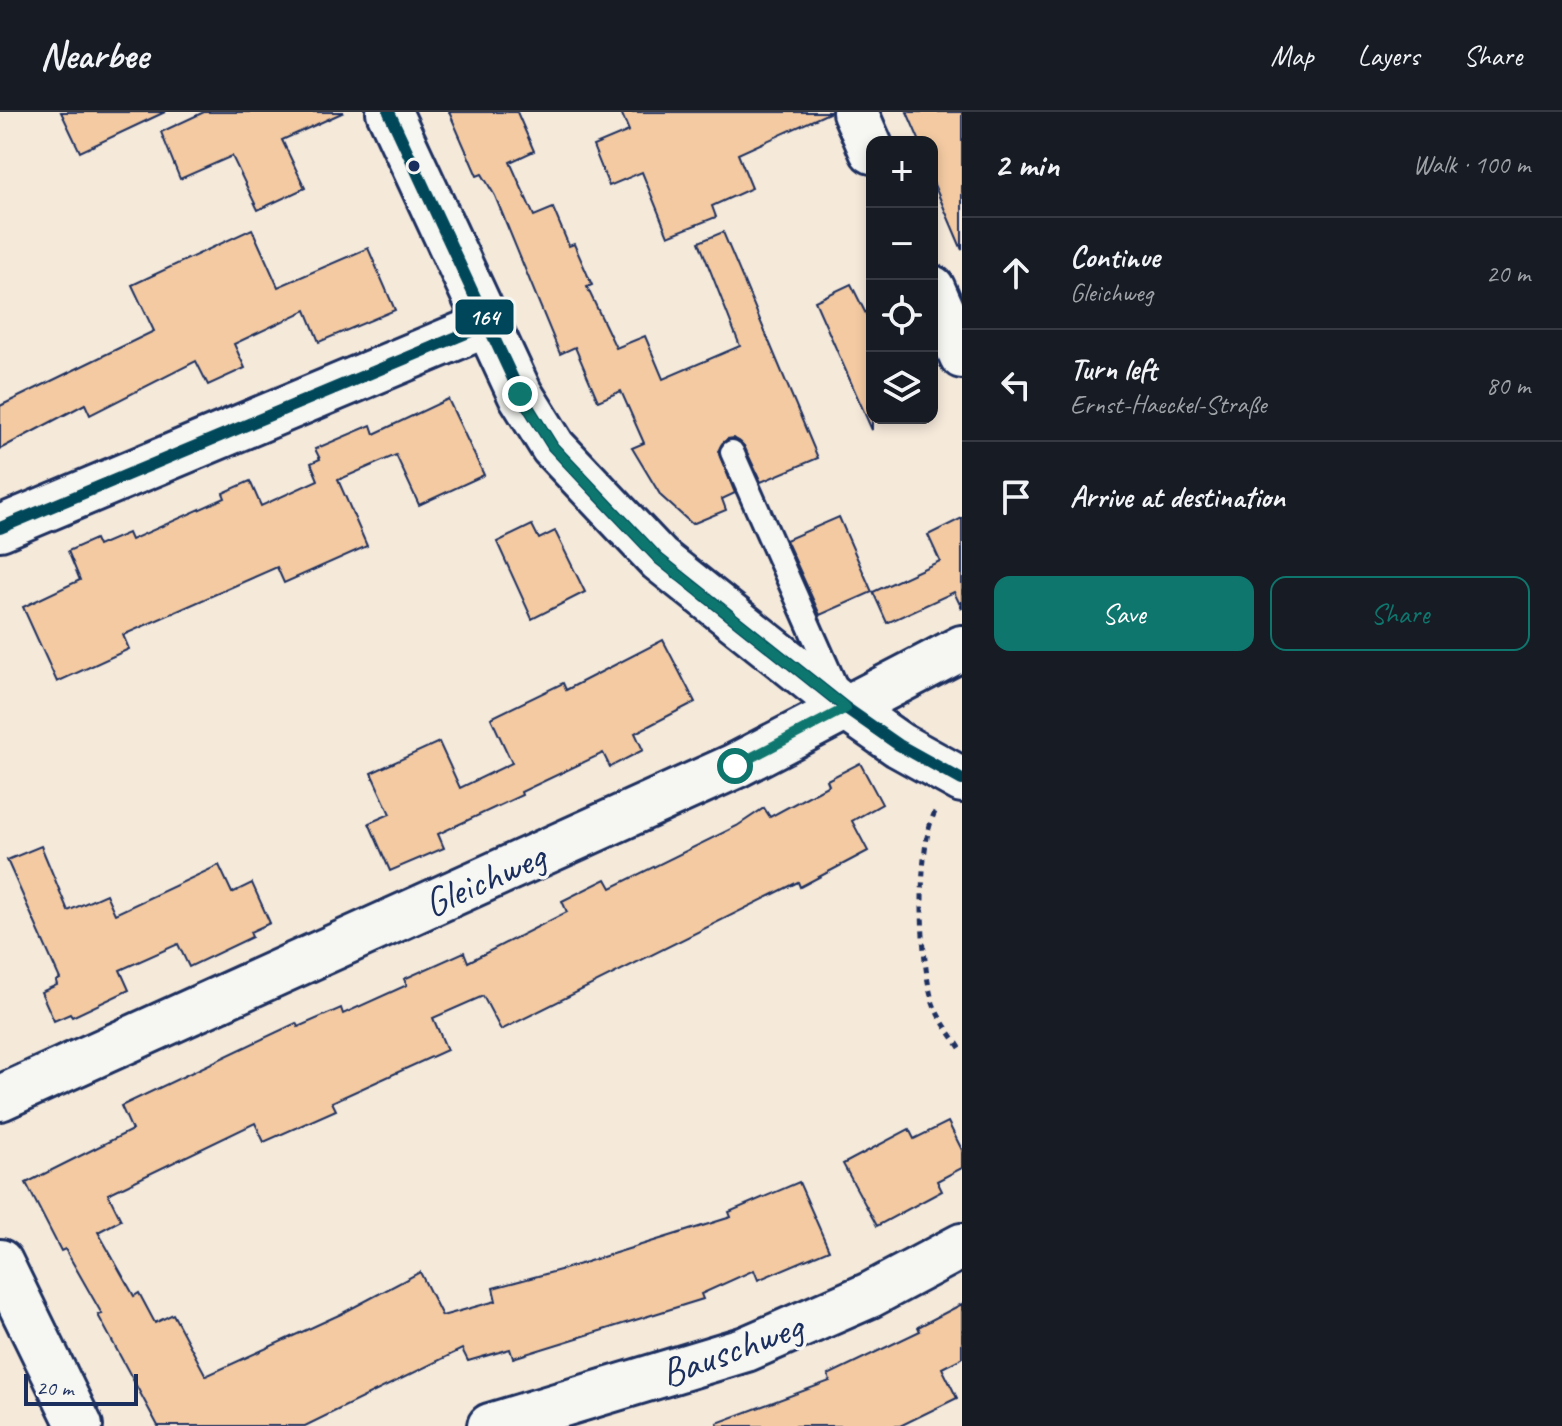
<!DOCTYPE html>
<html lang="en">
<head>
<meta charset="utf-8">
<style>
  :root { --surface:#171b24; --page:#20242c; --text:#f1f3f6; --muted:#9ea1a6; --line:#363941; --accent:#0f766e }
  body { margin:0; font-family:Caveat,sans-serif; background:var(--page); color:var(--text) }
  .controls { position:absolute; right:24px; top:24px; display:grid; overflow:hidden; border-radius:16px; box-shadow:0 4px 12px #0003 }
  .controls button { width:72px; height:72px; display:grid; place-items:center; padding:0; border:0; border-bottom:2px solid var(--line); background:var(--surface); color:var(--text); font:40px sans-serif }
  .scale { position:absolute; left:24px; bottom:20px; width:114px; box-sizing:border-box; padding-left:8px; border:4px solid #1b2f5e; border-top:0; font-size:22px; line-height:28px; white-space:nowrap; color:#1b2f5e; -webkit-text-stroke:6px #f6f6f2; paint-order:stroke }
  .stop { position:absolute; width:24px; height:24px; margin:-18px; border:6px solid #0f766e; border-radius:50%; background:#fff }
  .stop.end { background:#0f766e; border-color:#fff; box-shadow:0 2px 8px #0008 }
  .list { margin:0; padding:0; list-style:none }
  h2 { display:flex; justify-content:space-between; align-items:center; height:104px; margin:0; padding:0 32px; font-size:34px }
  h2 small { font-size:26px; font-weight:400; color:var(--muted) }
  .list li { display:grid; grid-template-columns:52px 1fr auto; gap:24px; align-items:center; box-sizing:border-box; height:112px; padding:0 32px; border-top:2px solid var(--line) }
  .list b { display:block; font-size:30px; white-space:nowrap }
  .list p { margin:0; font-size:26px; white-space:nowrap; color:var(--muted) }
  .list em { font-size:26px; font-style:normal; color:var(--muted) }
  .actions { display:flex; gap:16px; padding:24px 32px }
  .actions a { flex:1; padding:18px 0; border:2px solid var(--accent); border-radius:16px; text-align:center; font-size:28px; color:var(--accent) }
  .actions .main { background:var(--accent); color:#fff }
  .icon { flex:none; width:44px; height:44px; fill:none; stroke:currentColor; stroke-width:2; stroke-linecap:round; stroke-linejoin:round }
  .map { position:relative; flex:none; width:962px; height:1314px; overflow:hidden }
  header { display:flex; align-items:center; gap:48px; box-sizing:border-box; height:112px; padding:0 40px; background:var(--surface); border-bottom:2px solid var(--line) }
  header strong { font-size:38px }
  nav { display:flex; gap:44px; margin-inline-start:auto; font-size:28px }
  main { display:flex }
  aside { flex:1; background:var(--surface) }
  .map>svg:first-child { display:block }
</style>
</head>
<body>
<header>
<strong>Nearbee</strong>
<nav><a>Map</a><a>Layers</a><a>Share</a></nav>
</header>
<main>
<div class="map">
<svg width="962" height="1314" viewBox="0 0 962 1314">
  <rect width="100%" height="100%" fill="#f5e9da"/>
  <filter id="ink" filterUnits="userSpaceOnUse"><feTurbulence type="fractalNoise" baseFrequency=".0125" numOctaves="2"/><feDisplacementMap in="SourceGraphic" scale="16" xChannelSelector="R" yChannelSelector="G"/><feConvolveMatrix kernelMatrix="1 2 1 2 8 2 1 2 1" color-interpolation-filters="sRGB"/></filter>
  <g filter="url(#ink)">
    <!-- building -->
    <g fill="#f3caa2" stroke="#1b2f5e" stroke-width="2">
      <polygon points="61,0 165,0 80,40"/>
      <polygon points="204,0 344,0 282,28 305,76 258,98 232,44 180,67 161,20"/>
      <polygon points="449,0 517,0 534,39 510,50 534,104 553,96 569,134 574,132 592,173 587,175 616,236 645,224 663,267 740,234 699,130 723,120 818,346 761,370 744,334 734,326 727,327 718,339 735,381 722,387 726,398 692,412 661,384 632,336 644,331 621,279 598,289 575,235 560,242 495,84 482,62 477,64"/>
      <polygon points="621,0 831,0 738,42 752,76 712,94 716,105 668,124 642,60 609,74 593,34 629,19"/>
      <polygon points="907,0 962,0 962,138 932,68 932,30 920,30"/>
      <polygon points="252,117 278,175 368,136 395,198 319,230 306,198 234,232 245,256 208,273 196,249 90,303 85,292 0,337 0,294 154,219 132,173"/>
      <polygon points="851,172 872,214 872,318 815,189"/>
      <polygon points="448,287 484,363 419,393 396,343 338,368 367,434 284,471 277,455 123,523 129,537 57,570 23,495 80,468 68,439 95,427 98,434 128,421 131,428 225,386 223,381 250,369 261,394 318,368 311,351 320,347 315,337 371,313 374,322"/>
      <polygon points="839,405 872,480 820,503 786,428"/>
      <polygon points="962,406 962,497 954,480 887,511 873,480 940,449 928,423"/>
      <polygon points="532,413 539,427 555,419 585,480 532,507 497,430"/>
      <polygon points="663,528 695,590 635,621 643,638 610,655 603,641 521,680 522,683 438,722 444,736 390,759 369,711 390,702 371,661 439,630 460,676 512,651 491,606 563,571 566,578"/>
      <polygon points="860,651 882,692 852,709 868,739 800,775 798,770 501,918 483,884 433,906 447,938 332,990 336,998 264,1030 255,1011 108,1082 121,1108 98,1120 134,1184 139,1181 155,1211 173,1202 206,1264 341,1202 420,1160 442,1204 496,1189 493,1176 564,1157 731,1105 729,1100 799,1070 829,1138 758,1168 754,1158 701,1182 703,1187 513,1246 510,1237 468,1249 462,1237 305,1314 158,1314 98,1203 102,1202 65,1137 61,1139 26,1071 132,1018 121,994 296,911 298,915 341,896 343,902 407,873 404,867 464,840 468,850 567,800 562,789 606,767 611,776 737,714 764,696 770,705 829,673 827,668"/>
      <polygon points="41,734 68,799 106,782 115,802 219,753 232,781 252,771 270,811 250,820 252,825 189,855 178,832 120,858 129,878 72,905 70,902 54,909 41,880 57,873 56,869 60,867 7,748"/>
      <polygon points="948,1010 962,1038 962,1056 937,1069 942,1079 877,1114 843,1052 909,1017 914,1027"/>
      <polygon points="962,1192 962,1246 942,1256 957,1286 900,1314 718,1314 717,1311 830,1269 828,1263 920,1219 918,1215"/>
    </g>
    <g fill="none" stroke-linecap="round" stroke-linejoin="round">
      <defs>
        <polyline id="lane" points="732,340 837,577"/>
        <g id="street">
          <polyline points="389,0 520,282 553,335 659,447 846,596 899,633 962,668"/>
          <polyline points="855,0 872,39"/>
          <polyline points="932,176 962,244"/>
          <polyline points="0,416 488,212"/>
          <polyline points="0,986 735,654 962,536"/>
          <polyline points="0,1150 80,1314"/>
          <polyline points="490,1314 746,1237 870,1183 962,1134"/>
        </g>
      </defs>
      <!-- lane casing -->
      <use href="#lane" stroke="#1b2f5e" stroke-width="28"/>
      <!-- street casing -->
      <use href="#street" stroke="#1b2f5e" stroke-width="50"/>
      <!-- path -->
      <path stroke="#1b2f5e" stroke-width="5" stroke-dasharray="6 6" stroke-linecap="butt" d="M935,700C916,736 920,851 933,891C939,908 952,923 962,939"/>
      <!-- lane -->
      <use href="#lane" stroke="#f6f6f2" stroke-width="22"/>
      <!-- street -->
      <use href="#street" stroke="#f6f6f2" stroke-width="44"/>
      <defs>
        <g id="bus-1">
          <polyline points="389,0 520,282 553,335 659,447 846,596 899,633 962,668"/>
          <polyline points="0,416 488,212"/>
        </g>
      </defs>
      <!-- bus-1 casing -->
      <use href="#bus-1" stroke="#f6f6f2" stroke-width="18"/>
      <!-- bus-1 -->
      <use href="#bus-1" stroke="#00465a" stroke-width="12"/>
    </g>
  </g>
  <g fill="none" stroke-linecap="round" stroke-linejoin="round" filter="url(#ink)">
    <!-- route -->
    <polyline stroke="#0f766e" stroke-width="10" points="520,282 553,335 659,447 846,596 735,654"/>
  </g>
  <!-- markers -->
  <circle fill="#1b2f5e" stroke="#f6f6f2" stroke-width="3" cx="414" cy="54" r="7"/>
  <g text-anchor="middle" stroke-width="7" stroke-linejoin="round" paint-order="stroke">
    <!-- street labels -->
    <g font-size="40" fill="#1b2f5e" stroke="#f6f6f2">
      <text transform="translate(484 767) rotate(-24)" y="14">Gleichweg</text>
      <text transform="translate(731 1237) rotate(-20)" y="14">Bauschweg</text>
    </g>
  </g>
  <rect stroke="#f6f6f2" stroke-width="3" x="454" y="186" width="61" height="38" rx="8" fill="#00465a"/>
  <g font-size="22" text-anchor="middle" font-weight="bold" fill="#fff">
    <text x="484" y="213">164</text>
  </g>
</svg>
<div class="controls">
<button>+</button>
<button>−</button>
<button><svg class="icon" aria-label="locate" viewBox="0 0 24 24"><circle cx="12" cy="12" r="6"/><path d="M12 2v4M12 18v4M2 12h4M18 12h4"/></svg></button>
<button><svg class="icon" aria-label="layers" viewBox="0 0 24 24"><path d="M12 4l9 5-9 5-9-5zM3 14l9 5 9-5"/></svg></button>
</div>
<div class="scale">20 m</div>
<div class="stop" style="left:735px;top:654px"></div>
<div class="stop end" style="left:520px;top:282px"></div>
</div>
<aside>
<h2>2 min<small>Walk · 100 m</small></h2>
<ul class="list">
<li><svg class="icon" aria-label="ahead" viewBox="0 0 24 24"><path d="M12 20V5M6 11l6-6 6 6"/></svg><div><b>Continue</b><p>Gleichweg</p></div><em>20 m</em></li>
<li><svg class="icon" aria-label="left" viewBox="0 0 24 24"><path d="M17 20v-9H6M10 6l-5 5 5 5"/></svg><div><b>Turn left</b><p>Ernst-Haeckel-Straße</p></div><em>80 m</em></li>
<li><svg class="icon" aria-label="arrive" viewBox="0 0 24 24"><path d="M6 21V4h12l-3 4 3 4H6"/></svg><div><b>Arrive at destination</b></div></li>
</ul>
<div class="actions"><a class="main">Save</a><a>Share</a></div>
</aside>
</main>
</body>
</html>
